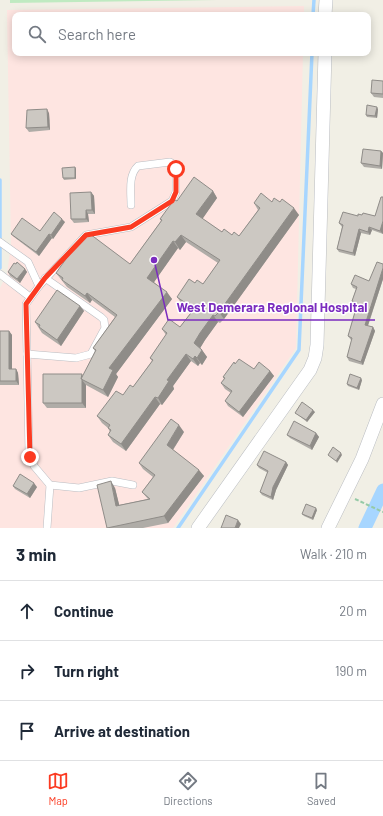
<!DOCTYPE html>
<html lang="en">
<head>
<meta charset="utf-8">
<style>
  :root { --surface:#fff; --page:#f6f6f7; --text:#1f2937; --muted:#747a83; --line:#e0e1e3; --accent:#fb3a21 }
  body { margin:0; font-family:Barlow,sans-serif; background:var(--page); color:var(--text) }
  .stop { position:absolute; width:12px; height:12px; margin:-9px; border:3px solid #fb3a21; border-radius:50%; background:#fff }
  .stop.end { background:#fb3a21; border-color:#fff; box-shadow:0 1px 4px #0008 }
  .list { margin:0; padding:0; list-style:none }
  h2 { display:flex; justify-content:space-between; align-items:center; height:52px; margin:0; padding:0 16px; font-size:17px }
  h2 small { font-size:13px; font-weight:400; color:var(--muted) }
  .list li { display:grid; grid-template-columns:26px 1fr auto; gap:12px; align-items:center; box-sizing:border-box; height:60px; padding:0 16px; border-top:1px solid var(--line) }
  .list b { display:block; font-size:15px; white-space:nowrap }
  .list em { font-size:13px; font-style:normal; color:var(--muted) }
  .icon { flex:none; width:22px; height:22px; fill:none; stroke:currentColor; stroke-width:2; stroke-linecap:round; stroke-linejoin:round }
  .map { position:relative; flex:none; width:383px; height:528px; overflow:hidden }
  .search { position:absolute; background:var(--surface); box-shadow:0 2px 10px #0003; left:12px; right:12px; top:12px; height:44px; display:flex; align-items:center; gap:10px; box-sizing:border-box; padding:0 14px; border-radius:8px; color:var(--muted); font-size:15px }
  .sheet { height:232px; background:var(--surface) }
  nav { display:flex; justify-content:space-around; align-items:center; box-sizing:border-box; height:56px; border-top:1px solid var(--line); background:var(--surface); font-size:11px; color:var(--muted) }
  nav a { display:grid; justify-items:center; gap:2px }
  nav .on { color:var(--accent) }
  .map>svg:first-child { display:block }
</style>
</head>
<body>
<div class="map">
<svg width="383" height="528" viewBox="0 0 383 528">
  <rect width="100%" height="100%" fill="#f1efe5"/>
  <!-- medical -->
  <polygon fill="#fee5e1" points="304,6 304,15 15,15 15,53 303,53 296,348 173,528 0,528 0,288 7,274 11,245 7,10"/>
  <!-- green -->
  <polygon fill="#bfeac1" points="10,0 217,0 10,3"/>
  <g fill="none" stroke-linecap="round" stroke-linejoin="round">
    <!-- stream -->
    <g stroke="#a7d6ff" stroke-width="3.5">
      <polyline points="313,15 314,0"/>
      <polyline points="0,180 0,268"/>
      <polyline points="178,528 299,350 312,53"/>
    </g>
    <!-- canal -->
    <polyline stroke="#a7d6ff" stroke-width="13" points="365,528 383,490"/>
    <defs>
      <g id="service">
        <polyline points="0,242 28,262 39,286 26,304 29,452 34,466 50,485 79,488 112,481 133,485"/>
        <polyline points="0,274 30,297"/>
        <path d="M39,286L86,235L131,227L172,201L176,192V169L175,165L170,162L138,166C128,175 131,192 131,205"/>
        <polyline points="27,354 76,358 91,354 105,328 104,320 101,317 45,278"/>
        <polyline points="47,528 50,485"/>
      </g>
      <g id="minor">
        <polyline points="325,15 326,0"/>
        <polyline points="198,528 310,370 315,358 317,345 325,53"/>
        <polyline points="328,528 362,459 383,404"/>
      </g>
    </defs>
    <!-- service casing -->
    <use href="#service" stroke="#babdc2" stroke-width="8"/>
    <!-- minor casing -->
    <use href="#minor" stroke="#babdc2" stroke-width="14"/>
    <!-- path -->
    <polyline stroke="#96caa7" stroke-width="2" stroke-dasharray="4 2" stroke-linecap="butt" points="355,499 383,512"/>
    <!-- service -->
    <use href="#service" stroke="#fff" stroke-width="7"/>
    <!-- minor -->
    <use href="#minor" stroke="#fff" stroke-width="13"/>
  </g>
  <!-- wall -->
  <g fill="#afaca7">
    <polygon points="383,81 383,98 374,97 371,93"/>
    <polygon points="378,109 377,118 367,117 366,115"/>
    <polygon points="49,113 50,130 29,132 26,128"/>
    <polygon points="381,151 383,153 382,169 364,167 361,163"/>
    <polygon points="75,167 76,169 76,179 64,180 63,178"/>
    <polygon points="213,191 217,198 202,219 222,232 232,235 239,236 258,210 254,203 272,202 299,215 224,319 220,323 218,322 205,340 200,348 202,350 207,357 202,365 200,363 198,366 191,361 173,386 174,389 162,405 160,404 126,451 113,442 108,435 110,432 108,428 102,423 97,416 133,387 152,361 150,358 166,335 162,329 180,327 192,311 182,304 177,297 195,283 203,284 218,263 186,242 180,250 178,248 154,282 172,299 116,374 118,377 108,397 86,385 86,408 47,408 43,403 82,374 83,376 95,351 93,348 115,317 92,300 90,303 67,287 56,273 130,264 161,221 160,219 177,201"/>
    <polygon points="91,192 94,196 95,214 88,214 89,222 74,223 71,219"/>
    <polygon points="383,197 383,234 372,230 370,235 361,233 355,256 339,252 337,249 342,227 339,223 362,215 375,216"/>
    <polygon points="65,222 53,239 52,238 39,256 14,237 11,234 40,231"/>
    <polygon points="383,264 383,279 368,326 373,327 375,331 363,365 349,361 347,357 352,340 351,340 348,336 357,305 355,304 352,301 356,289 353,288 351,284 369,281"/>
    <polygon points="25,269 27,272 20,283 10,276 8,272"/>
    <polygon points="80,306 84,311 61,346 42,333 35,322"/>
    <polygon points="0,331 9,331 12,335 12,369 16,369 18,373 19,385 0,385"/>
    <polygon points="235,364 254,369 270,371 274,376 243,417 228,406 225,401 231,393 225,389 221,383 224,379 223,377"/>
    <polygon points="362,380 359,390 348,386 347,384"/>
    <polygon points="315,412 307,422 297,414 295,413"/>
    <polygon points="184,432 173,450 204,476 168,523 143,528 107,528 115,488 119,505 148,499 142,492 153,477 143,469 139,463"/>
    <polygon points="316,433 319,437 312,450 290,438 287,435"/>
    <polygon points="286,462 288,465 276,490 273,500 262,495 260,492 268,473 259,468 257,465"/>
    <polygon points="13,486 37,487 30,498 15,489"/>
    <polygon points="317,510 313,520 304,516 302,514"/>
  </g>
  <!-- shaded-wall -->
  <g fill="#8f8c88">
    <polygon points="377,107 378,109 377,118 375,116"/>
    <polygon points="47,109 49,113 50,130 48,127"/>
    <polygon points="381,151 383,153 382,169 380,166"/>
    <polygon points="75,167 76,169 76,179 75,178"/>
    <polygon points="213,191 217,198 201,221 196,214"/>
    <polygon points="91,192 94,196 95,214 92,210"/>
    <polygon points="294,208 299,215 224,319 219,312"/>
    <polygon points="86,210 88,214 89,222 86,219"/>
    <polygon points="62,219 65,222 53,239 51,235"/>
    <polygon points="383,221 383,234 380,231"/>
    <polygon points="369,227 372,230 370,235 368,232"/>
    <polygon points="359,229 361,233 355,256 353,253"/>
    <polygon points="49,234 52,238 39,256 36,252"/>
    <polygon points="181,235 186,242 180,250 175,242"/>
    <polygon points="173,241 178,248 152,285 147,278"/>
    <polygon points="383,268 383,279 367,328 365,325"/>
    <polygon points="25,269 27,272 20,283 17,279"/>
    <polygon points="167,292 172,299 116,374 118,377 108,397 103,390 109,368"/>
    <polygon points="87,293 92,300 90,303 85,296"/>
    <polygon points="80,306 84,311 61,346 57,340"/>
    <polygon points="213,315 218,322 205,340 199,350 194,343 200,333"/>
    <polygon points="373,327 375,331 363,365 361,362"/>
    <polygon points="9,331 12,335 12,373 9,369"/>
    <polygon points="202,350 207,357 202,365 197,358"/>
    <polygon points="186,354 191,361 173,386 174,389 162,405 158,398 167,380"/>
    <polygon points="195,356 200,363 198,366 193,359"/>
    <polygon points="16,369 18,373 19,385 16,381"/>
    <polygon points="270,371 274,376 243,417 239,412"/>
    <polygon points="361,378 362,380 359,390 357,388"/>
    <polygon points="82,380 86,385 86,408 82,403"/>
    <polygon points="155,397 160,404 126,451 121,444"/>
    <polygon points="313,410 315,412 307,422 306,420"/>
    <polygon points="179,425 184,432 172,451 167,445"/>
    <polygon points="316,433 319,437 312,450 310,446"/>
    <polygon points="341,453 342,455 337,463 336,461"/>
    <polygon points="286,462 288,465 276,490 273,500 271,497 273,487"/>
    <polygon points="199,470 204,476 168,523 164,516"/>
    <polygon points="111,481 115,488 121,512 116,506"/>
    <polygon points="34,483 37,487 30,498 27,494"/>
    <polygon points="316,508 317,510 313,520 312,518"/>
    <polygon points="238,520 241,524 239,528 235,528"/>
  </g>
  <!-- building -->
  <g fill="#ccc8c2" stroke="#8f8c88">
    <polygon points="372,80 383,81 383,94 371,93"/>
    <polygon points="367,105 377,107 375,116 366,115"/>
    <polygon points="47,109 48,127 26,128 27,110"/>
    <polygon points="363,149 381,151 380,166 361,163"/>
    <polygon points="75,167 75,178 63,178 62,168"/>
    <polygon points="194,177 213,191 196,214 222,232 224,229 232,235 234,232 239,236 260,208 254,203 261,193 272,202 274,198 280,202 282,199 294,208 219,312 215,316 213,315 200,333 194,343 202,350 197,358 195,356 193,359 186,354 167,380 169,381 158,398 155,397 121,444 108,435 111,430 108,428 110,425 97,416 116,391 123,395 130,385 133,387 153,360 150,358 167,333 162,329 169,319 180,327 194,309 177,297 189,279 195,283 197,280 203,284 220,260 181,235 175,242 173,241 147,278 167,292 109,368 113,370 103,390 81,379 96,350 93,348 117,315 87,293 85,296 62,280 63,278 56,273 83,235 90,234 130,264 162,220 160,219 171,204 175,200 177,201"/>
    <polygon points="91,192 92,210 86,210 86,219 71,219 70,193"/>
    <polygon points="381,197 383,197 383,221 380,231 369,227 368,232 359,229 353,253 337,249 343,225 339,223 343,212 358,216 358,214 362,215 363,213 375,216"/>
    <polygon points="54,212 62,219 51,235 49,234 36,252 11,234 22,218 40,231"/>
    <polygon points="17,262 25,269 17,279 8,272 14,263 16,264"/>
    <polygon points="377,262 383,264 383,268 365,325 373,327 361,362 347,357 352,338 348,336 357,305 356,302 352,301 357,287 351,284 355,275 369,281"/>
    <polygon points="57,290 80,306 57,340 39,327 40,325 35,322"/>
    <polygon points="0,331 9,331 9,369 16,369 16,381 0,381"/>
    <polygon points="239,359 254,369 259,362 270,371 239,412 225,401 232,391 221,383 225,378 223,377 234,362 235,364"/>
    <polygon points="43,374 82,374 81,379 82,379 82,403 43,403"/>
    <polygon points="350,374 361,378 357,388 347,384"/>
    <polygon points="302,402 313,410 306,420 295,413"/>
    <polygon points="171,419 179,425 167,445 199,470 164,516 107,528 97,485 111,481 116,506 150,499 142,492 155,475 139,463"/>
    <polygon points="294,421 316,433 310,446 287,435"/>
    <polygon points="333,447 341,453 336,461 328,455"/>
    <polygon points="264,451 286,462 273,487 271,497 260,492 268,471 257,465"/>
    <polygon points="20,474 34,483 27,494 13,486"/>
    <polygon points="306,504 316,508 312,518 302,514"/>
    <polygon points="226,515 238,520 235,528 221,528"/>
  </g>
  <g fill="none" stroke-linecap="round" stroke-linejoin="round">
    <!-- route -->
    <polyline stroke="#fb3a21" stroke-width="5" points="30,457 26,304 45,278 86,235 131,227 172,201 176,192 176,169"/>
  </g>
  <!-- callouts -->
  <path fill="none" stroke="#7b2cbf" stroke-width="1.5" d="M154 260L168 320H375"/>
  <circle fill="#7b2cbf" stroke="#fff" stroke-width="1.5" cx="154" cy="260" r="4"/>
  <g font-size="13" text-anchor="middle" font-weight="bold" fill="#7b2cbf" stroke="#fff" stroke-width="3" stroke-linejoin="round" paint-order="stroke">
    <text x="272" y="312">West Demerara Regional Hospital</text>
  </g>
</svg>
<div class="stop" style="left:176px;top:169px"></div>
<div class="stop end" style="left:30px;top:457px"></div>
<div class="search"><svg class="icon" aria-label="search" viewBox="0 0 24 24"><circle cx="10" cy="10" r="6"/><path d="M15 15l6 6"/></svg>Search here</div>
</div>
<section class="sheet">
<h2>3 min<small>Walk · 210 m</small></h2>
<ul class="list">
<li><svg class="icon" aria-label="ahead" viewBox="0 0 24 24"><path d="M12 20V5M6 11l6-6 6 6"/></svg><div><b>Continue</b></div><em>20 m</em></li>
<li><svg class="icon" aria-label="right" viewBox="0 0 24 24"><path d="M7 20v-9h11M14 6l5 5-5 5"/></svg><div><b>Turn right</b></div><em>190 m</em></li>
<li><svg class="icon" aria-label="arrive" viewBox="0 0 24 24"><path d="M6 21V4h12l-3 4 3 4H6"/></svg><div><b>Arrive at destination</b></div></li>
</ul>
</section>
<nav>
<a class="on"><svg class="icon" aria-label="map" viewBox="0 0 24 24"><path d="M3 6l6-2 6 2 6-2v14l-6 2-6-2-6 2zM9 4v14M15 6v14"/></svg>Map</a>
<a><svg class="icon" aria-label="directions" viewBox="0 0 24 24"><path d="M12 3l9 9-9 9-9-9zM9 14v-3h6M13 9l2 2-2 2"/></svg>Directions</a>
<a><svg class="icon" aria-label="saved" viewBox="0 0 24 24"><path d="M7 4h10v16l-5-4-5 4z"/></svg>Saved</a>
</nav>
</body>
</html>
